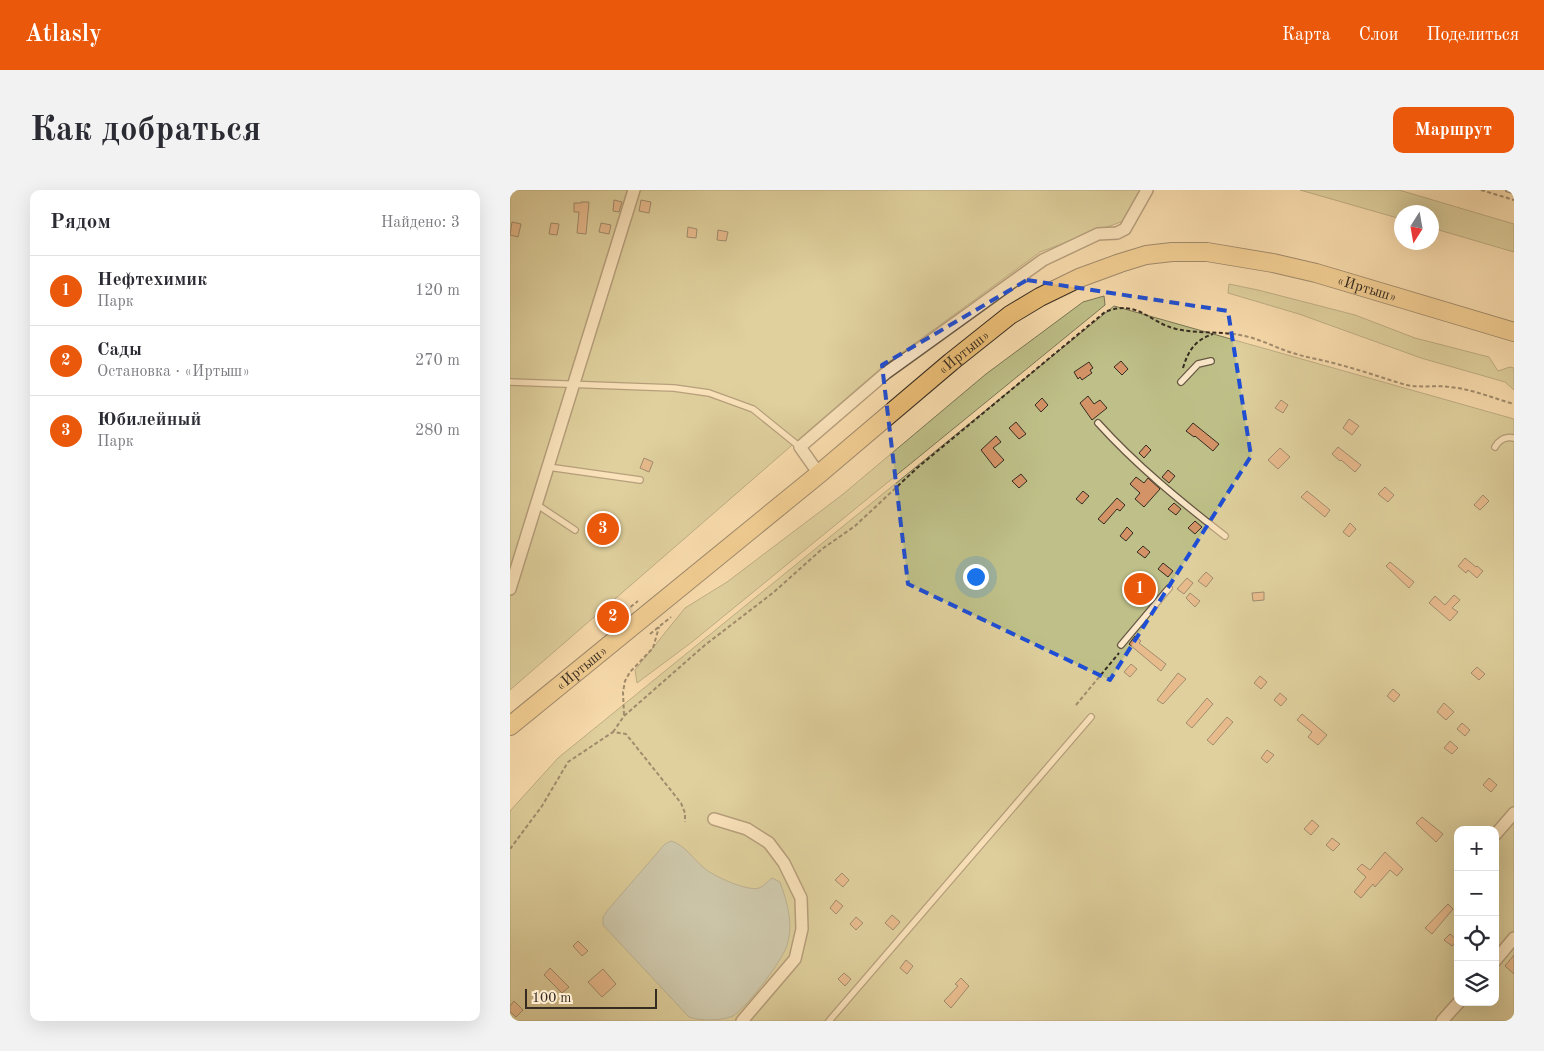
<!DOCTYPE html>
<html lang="ru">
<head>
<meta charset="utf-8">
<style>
  :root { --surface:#fff; --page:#f2f2f3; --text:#2b2b33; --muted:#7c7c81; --line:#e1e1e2; --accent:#ea580c }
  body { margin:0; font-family:"Old Standard TT",serif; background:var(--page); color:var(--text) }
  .controls { position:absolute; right:15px; bottom:15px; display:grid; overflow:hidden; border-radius:10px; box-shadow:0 5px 20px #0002 }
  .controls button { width:45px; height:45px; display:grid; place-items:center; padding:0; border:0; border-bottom:1px solid var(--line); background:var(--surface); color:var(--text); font:25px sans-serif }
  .compass { position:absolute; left:884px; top:15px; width:45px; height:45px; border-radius:50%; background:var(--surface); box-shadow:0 5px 20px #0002; rotate:191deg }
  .scale { position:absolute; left:15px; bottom:12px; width:132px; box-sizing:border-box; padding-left:5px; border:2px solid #352b21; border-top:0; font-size:14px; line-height:18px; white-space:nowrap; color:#352b21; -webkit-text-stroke:4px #fbe8ca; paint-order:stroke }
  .you { position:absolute; left:465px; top:386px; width:18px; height:18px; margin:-12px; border:4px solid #fff; border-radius:50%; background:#1a73e8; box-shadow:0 0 0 8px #1a73e833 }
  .badge { display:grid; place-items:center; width:32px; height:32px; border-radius:50%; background:var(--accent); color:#fff; font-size:16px; font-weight:700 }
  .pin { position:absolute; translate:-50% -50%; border:2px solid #fff; box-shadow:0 1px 5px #0006 }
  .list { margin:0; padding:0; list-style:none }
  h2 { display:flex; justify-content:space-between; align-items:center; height:65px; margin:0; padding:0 20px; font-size:21px }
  h2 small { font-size:16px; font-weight:400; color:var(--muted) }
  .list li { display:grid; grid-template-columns:32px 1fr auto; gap:15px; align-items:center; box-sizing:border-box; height:70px; padding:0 20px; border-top:1px solid var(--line) }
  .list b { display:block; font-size:19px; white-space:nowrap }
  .list p { margin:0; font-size:16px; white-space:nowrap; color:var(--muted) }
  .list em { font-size:16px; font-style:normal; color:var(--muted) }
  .icon { flex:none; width:28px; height:28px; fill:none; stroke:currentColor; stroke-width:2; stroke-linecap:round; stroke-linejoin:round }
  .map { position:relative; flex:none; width:1004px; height:831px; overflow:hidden; border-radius:10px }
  header { display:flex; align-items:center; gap:30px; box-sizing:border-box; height:70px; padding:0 25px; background:var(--accent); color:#fff }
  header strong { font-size:24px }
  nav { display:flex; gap:28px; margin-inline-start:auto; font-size:18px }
  .intro { display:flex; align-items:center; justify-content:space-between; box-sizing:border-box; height:120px; padding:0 30px }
  h1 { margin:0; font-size:35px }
  .button { padding:12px 22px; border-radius:10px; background:var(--accent); color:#fff; font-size:18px; font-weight:700 }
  main { display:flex; gap:30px; padding:0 30px }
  aside { flex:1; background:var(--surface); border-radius:10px; box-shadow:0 5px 20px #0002 }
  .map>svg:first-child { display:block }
</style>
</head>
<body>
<header>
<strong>Atlasly</strong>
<nav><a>Карта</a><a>Слои</a><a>Поделиться</a></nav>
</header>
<div class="intro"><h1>Как добраться</h1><a class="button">Маршрут</a></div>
<main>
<aside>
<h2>Рядом<small>Найдено: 3</small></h2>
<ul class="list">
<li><span class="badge">1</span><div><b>Нефтехимик</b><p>Парк</p></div><em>120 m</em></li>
<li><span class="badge">2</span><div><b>Сады</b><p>Остановка · «Иртыш»</p></div><em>270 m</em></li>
<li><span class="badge">3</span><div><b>Юбилейный</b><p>Парк</p></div><em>280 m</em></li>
</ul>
</aside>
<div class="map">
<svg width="1004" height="831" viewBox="0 0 1004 831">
  <rect width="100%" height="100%" fill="#f9dcad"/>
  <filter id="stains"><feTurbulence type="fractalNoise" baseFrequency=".004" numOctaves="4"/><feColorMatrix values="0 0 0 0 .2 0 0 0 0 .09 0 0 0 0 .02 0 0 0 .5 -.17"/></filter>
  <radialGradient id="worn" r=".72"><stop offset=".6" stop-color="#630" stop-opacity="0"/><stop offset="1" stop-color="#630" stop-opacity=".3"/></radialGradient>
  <!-- green -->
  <g fill="#bfc089" stroke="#7a7655" fill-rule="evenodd">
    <polygon points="0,0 631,0 616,30 530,62 371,178 0,500"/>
    <polygon points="790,0 889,0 1004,34 1004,62 922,38 922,22 892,22 891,29"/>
    <polygon points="719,94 748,100 845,125 905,148 979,167 988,181 1000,177 1004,178 1004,200 995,192 911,168 789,124 718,103"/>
    <polygon points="594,106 595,115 182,452 127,493 125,480 175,418 217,392 332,305 476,184 573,112"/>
    <path d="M604,116L1004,229V831H0V621L48,568ZM948,640H985V812H948Z"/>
  </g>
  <!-- water -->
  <path fill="#a1b9b4" stroke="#768079" d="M161,651C175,655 183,669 194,678C203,686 238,702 249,698C254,696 258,691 262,688L270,692C277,712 283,731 278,752C275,768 237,817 223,826C212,831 189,831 179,827L93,735V727L97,721L155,654Z"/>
  <!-- building -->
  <g fill="#d39366" stroke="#352b21">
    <polygon points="104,10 112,12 109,22 103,21"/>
    <polygon points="131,10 141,12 139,23 129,21"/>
    <polygon points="71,12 79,12 76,44 67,43 69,22 64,22 64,13 71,13"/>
    <polygon points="2,32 11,34 8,47 0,45"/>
    <polygon points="41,33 49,34 47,45 39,44"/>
    <polygon points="91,33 101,35 99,44 89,42"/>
    <polygon points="178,37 187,39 186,48 177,47"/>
    <polygon points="208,40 218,42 216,51 207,50"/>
    <polygon points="611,171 618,179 612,185 604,177"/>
    <polygon points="579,172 583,178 580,180 582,183 572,190 570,187 568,189 564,182"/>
    <polygon points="578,206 584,214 590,210 597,218 582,230 570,213"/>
    <polygon points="532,208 538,215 531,222 525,215"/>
    <polygon points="771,210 778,215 773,223 765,218"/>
    <polygon points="839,229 849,236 842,245 833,238"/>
    <polygon points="506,232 516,244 509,249 499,238"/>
    <polygon points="683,233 709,254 703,261 685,246 684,247 676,241"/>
    <polygon points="486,246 491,252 483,258 494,270 485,278 471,260"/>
    <polygon points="636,255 641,260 634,268 629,263"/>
    <polygon points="828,257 851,275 845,282 831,270 830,271 822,264"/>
    <polygon points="770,258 780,267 768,279 758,270"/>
    <polygon points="134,268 143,272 139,282 130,278"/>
    <polygon points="658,280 665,286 659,293 652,287"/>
    <polygon points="511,284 517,291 509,298 502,291"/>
    <polygon points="626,287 634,293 638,288 650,299 634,317 625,309 630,303 620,294"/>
    <polygon points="875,297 884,305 878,312 868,304"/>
    <polygon points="573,301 579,306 572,314 566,309"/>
    <polygon points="797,301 820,320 815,327 791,307"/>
    <polygon points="973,305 979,311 970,320 964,315"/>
    <polygon points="607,308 615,315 610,321 607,319 594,334 588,329"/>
    <polygon points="664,313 671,319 666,325 658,319"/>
    <polygon points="685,331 692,337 685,344 678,338"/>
    <polygon points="840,333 846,339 839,347 833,342"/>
    <polygon points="617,337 623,343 616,351 610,346"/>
    <polygon points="633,356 640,362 635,368 627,362"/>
    <polygon points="955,368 966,377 967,376 973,381 967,388 958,380 956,383 948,376"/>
    <polygon points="880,372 904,392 899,398 876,376"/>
    <polygon points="653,373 663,381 658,387 648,379"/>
    <polygon points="696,382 703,388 696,397 688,391"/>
    <polygon points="677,388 683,393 674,404 667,399"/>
    <polygon points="754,402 754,410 743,411 742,403"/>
    <polygon points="680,403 690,411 685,417 676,408"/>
    <polygon points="944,405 950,410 942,418 948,422 940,431 919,413 925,406 935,415"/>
    <polygon points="625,446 631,451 629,453 656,474 651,481 619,454"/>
    <polygon points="621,474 627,479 620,487 614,482"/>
    <polygon points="967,477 975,484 969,490 961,483"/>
    <polygon points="668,483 676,489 653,514 647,510"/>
    <polygon points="750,486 757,492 751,499 744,493"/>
    <polygon points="883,499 890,505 884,512 877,506"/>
    <polygon points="770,503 777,509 771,516 764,510"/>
    <polygon points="697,508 703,514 682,538 676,533"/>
    <polygon points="934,513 944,522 936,530 927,522"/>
    <polygon points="792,524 817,545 808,555 798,547 802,542 787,530"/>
    <polygon points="717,527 723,532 703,555 697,550"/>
    <polygon points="952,533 960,540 955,546 947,539"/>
    <polygon points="940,551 948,558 942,564 934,558"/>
    <polygon points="757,560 764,565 757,573 751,568"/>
    <polygon points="979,588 987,595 981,602 973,595"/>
    <polygon points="912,627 933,644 926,652 906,633"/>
    <polygon points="802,630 809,636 801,645 794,639"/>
    <polygon points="822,648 830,654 823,661 816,655"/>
    <polygon points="875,662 893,679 887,686 880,680 865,697 863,694 851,708 844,702 856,687 847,679 852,674 860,680"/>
    <polygon points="332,683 339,690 333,697 325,690"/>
    <polygon points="326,710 333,716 326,724 320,718"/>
    <polygon points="938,714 943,719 922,744 915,738"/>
    <polygon points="382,725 390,732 383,740 375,733"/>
    <polygon points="346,727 353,733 346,740 340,734"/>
    <polygon points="940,744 947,750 942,756 934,750"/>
    <polygon points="68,751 78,761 72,766 63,756"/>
    <polygon points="1004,765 1004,784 995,776"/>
    <polygon points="396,770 403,776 397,784 390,778"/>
    <polygon points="40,778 59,797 52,803 34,785"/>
    <polygon points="93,779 106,794 92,807 78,792"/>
    <polygon points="334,783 341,789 335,796 328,789"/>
    <polygon points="451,788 459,796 441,818 434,811 448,796 445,794"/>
    <polygon points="4,811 13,820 6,827 0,822 0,816"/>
  </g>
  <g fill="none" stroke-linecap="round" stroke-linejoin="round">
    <defs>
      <g id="lane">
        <polyline points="0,192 164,198 199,203 243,219 290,257"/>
        <polyline points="671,192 688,174 701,171"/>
        <path d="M588,233C626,275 670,311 715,346"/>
        <path d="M985,257C989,250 995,246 1004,248"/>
        <polyline points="38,277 130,290"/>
        <polyline points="26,314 65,340"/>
        <polyline points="611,455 659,398"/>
        <polyline points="319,831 581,527"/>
      </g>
      <g id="street">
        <polyline points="309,284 290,257 376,183 533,70 588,44 607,43 615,39 637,0"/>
        <polyline points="0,399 124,0"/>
        <polyline points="204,629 237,639 259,653 274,673 291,708 292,739 285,769 232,831"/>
        <polyline points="985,645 1004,623"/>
        <polyline points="985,771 1004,748"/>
        <polyline points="932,831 949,812"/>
      </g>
      <g id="primary">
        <path id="s1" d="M0,536L309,284L441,172L500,125L530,107L569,88L610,73L636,65L662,62H697L763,73L806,83L1004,142"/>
      </g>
    </defs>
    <!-- lane casing -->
    <use href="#lane" stroke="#665744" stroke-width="8"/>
    <!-- street casing -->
    <use href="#street" stroke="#665744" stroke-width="14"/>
    <!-- primary casing -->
    <use href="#primary" stroke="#352b21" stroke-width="20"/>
    <!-- path -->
    <g stroke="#352b21" stroke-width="2" stroke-dasharray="4 2.5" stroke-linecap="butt">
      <polyline points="971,0 1004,10"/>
      <path d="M673,178C678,161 685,150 703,144"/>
      <polyline points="100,433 128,411"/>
      <polyline points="140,444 161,427"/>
      <polyline points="566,515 609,463"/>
      <polyline points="114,525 113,502 115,491 120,482 143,458 149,437"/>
      <path d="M103,542L114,526L195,455L264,402L312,359L345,336L407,278L595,122C628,109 638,132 666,139C689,144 713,141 735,146C753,150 768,159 786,164C799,168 813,170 827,174C850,180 873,188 896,195C911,198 925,195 940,197C962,199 982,208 1004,214"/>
      <polyline points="0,659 32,616 58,572 103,542 116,544 171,613 175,623 175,632"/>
    </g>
    <!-- lane -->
    <use href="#lane" stroke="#fbe8ca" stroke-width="5.5"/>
    <!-- street -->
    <use href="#street" stroke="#fbe8ca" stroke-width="11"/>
    <!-- primary -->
    <use href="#primary" stroke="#ecbe76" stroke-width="18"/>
    <defs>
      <polyline id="rail" points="997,0 1004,2"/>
    </defs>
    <!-- rail casing -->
    <use href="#rail" stroke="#352b21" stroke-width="4.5"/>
    <!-- rail -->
    <use href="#rail" stroke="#fbe8ca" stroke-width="2.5" stroke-dasharray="8" stroke-linecap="butt"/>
  </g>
  <!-- marked area -->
  <path d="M0 0H1004V831H0ZM517,90L718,121L741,266L600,490L398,394L372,175Z" fill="#f9dcad" fill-opacity=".55" fill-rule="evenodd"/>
  <path fill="none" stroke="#1d4ed8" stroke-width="4" stroke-dasharray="10 6" stroke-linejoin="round" d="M517,90L718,121L741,266L600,490L398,394L372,175Z"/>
  <g text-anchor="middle" stroke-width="4.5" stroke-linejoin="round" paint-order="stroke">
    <!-- street labels -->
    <g font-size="15" fill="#352b21" stroke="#fbe8ca">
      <text dy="5" stroke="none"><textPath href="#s1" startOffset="1022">«Иртыш»</textPath></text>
      <text dy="5" stroke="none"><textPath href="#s1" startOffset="588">«Иртыш»</textPath></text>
      <text dy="5" stroke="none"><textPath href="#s1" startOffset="92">«Иртыш»</textPath></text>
    </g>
  </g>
  <rect width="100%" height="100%" filter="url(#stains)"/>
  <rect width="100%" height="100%" fill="url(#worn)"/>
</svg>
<div class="controls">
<button>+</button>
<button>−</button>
<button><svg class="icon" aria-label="locate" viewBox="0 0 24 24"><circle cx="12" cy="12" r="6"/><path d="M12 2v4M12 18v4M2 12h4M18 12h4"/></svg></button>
<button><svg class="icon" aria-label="layers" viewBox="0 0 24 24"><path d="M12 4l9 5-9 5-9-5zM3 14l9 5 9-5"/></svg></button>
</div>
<svg class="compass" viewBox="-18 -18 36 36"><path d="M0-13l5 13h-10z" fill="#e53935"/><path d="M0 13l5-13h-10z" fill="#7c7c81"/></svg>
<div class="scale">100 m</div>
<div class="you"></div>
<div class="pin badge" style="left:630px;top:399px">1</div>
<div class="pin badge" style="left:103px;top:427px">2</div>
<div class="pin badge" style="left:93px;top:339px">3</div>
</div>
</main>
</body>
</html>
